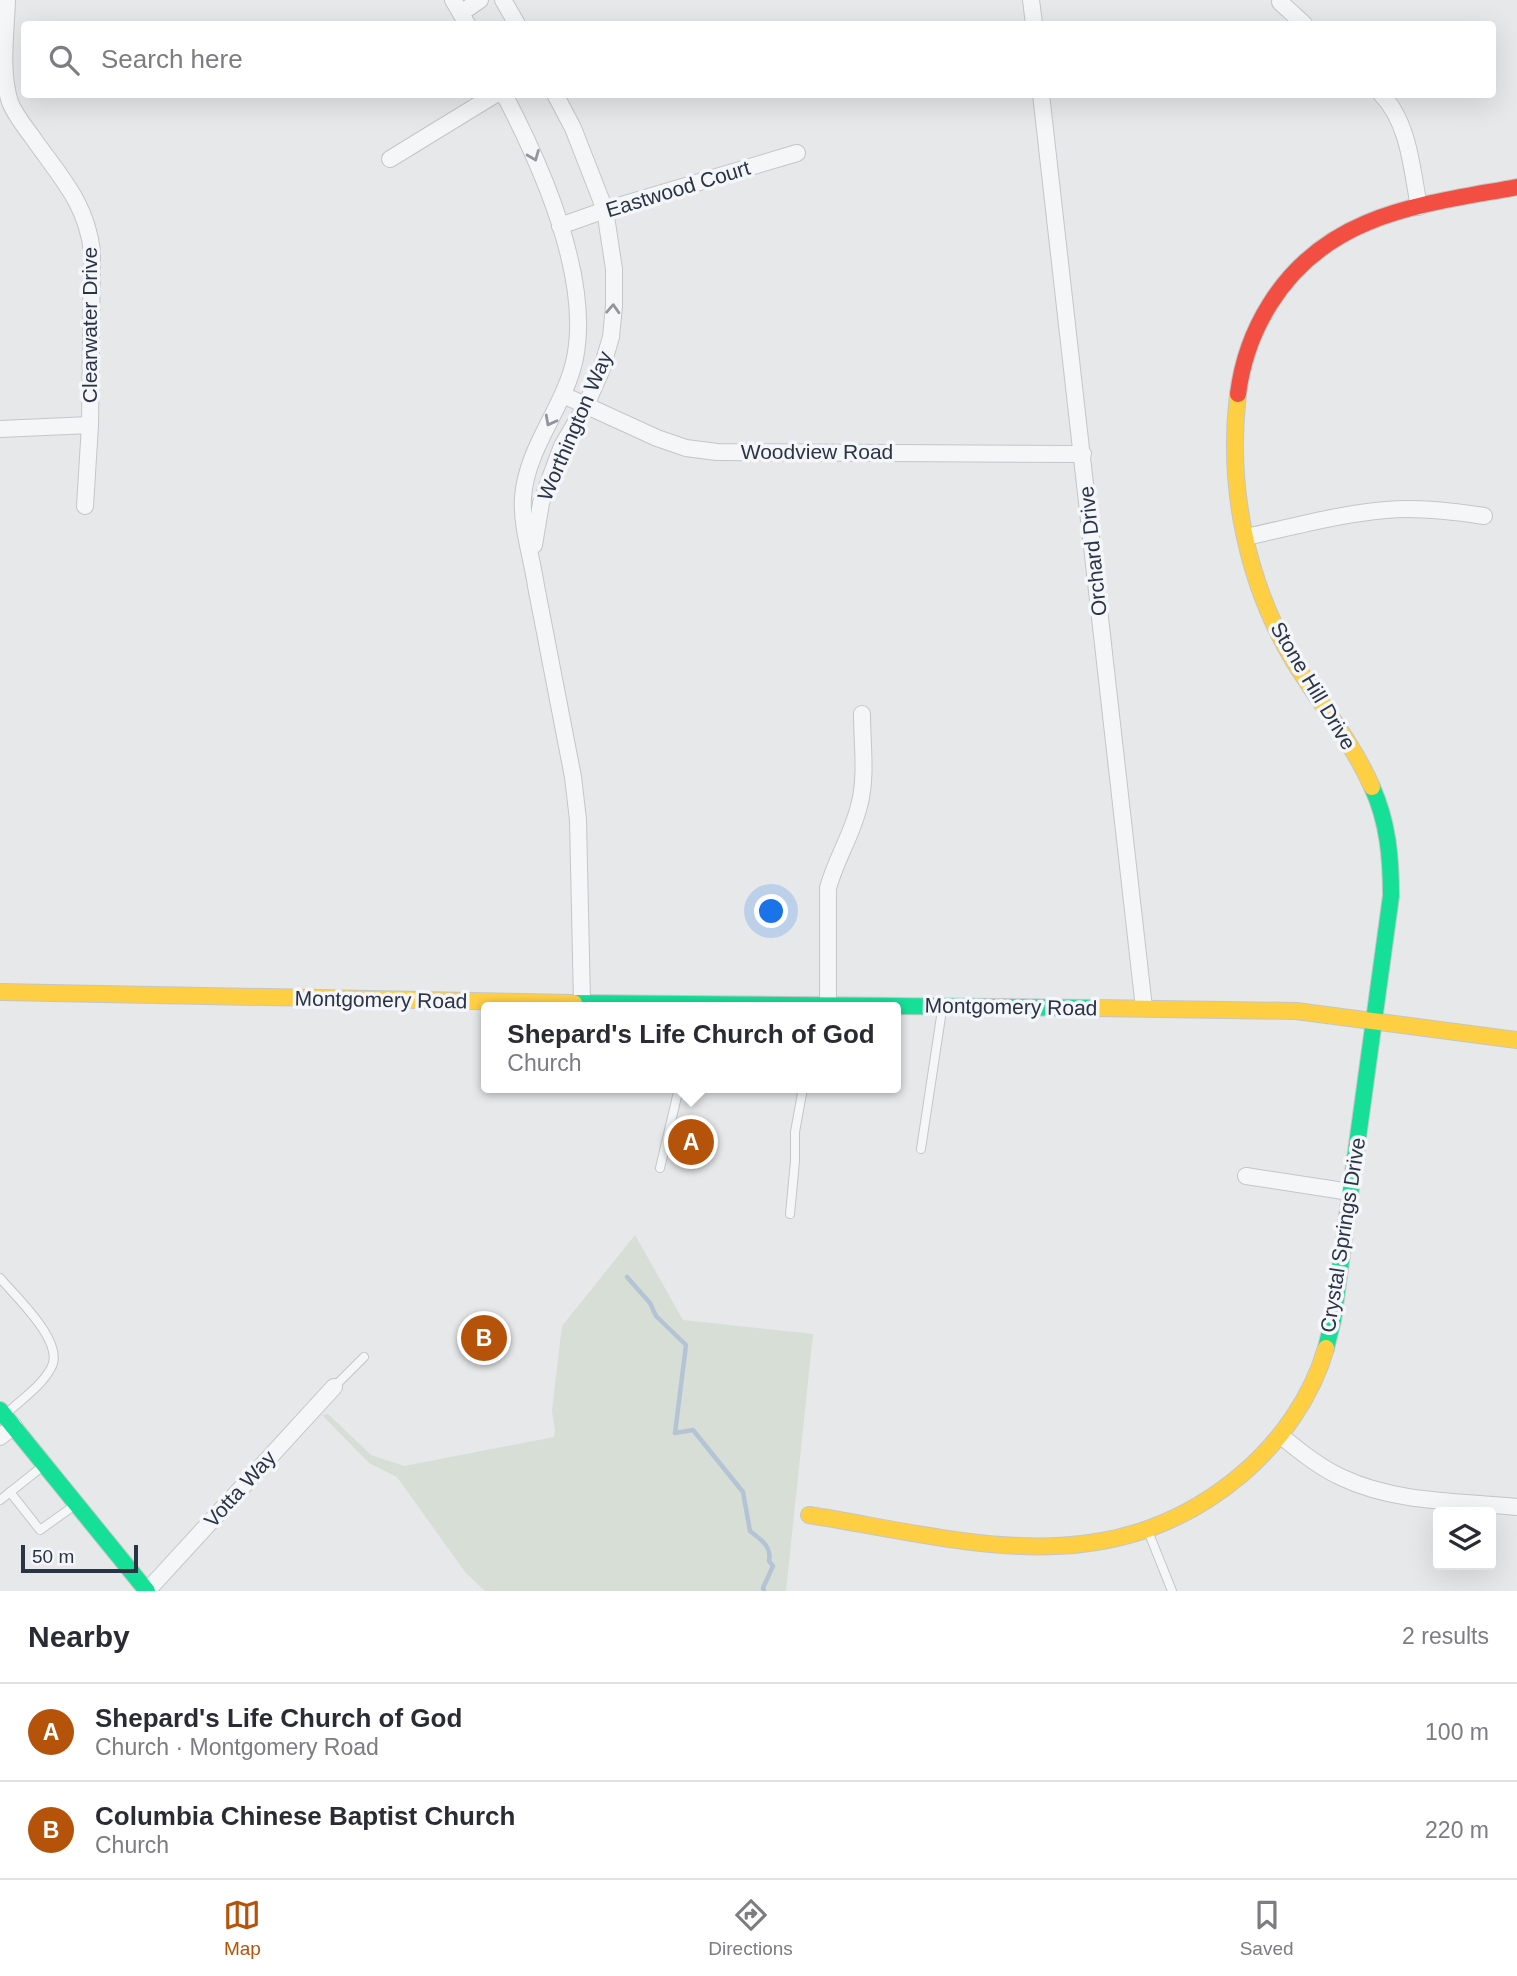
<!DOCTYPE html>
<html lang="en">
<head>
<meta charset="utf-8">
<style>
  :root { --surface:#fff; --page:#f7f7f7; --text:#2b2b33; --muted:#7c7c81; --line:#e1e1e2; --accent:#b45309 }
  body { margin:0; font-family:Arial,sans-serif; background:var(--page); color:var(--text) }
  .controls { position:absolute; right:21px; bottom:21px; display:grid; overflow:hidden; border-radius:7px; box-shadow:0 7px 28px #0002 }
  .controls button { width:63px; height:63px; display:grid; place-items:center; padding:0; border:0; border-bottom:2px solid var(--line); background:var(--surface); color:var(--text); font:35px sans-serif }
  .scale { position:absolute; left:21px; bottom:18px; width:117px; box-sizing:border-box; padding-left:7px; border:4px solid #2b3445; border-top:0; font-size:19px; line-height:24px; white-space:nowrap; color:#2b3445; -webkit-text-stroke:5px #f4f6f9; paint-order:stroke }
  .you { position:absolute; left:772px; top:912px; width:24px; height:24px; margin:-18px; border:5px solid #fff; border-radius:50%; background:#1a73e8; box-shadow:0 0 0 10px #1a73e833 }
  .badge { display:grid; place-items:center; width:46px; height:46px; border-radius:50%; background:var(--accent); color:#fff; font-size:23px; font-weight:700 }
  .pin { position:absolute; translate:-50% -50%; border:4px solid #fff; box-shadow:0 2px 7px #0006 }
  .popup { position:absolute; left:481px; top:1002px; width:420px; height:91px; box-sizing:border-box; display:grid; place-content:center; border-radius:7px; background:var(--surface); filter:drop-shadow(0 2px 5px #0005); font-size:23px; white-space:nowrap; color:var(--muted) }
  .popup b { font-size:26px; color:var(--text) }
  .popup::after { content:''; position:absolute; left:50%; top:100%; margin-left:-14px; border:14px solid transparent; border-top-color:var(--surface) }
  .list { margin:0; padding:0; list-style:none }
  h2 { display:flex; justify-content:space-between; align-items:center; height:91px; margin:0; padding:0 28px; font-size:30px }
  h2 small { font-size:23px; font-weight:400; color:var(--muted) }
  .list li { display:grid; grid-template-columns:46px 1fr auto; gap:21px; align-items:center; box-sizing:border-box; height:98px; padding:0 28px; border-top:2px solid var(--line) }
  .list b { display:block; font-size:26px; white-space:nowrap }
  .list p { margin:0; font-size:23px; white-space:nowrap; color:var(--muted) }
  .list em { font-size:23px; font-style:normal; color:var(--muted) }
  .icon { flex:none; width:38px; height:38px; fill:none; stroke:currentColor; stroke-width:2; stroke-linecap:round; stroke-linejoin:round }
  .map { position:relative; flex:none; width:1517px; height:1591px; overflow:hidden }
  .search { position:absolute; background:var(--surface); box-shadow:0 7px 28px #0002; left:21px; right:21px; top:21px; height:77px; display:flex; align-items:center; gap:18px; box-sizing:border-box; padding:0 24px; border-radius:7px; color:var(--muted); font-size:26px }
  .sheet { height:287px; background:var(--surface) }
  nav { display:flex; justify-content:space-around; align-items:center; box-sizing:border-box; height:98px; border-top:2px solid var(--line); background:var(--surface); font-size:19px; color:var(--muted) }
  nav a { display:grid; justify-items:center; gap:4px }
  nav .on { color:var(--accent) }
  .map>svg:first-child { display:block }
</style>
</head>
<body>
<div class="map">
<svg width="1517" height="1591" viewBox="0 0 1517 1591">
  <rect width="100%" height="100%" fill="#e6e8ea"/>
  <!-- green -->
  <polygon fill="#d6ded6" points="635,1235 683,1320 813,1334 786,1591 485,1591 465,1572 397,1477 369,1463 322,1415 328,1414 371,1455 404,1466 554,1437 555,1430 552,1411 562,1326"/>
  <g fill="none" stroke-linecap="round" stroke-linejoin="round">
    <!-- stream -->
    <path stroke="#b4c4d5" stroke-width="4.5" d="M627,1277L650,1303L656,1316L686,1345L675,1433L693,1430L743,1492L750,1531C760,1539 772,1546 769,1561L773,1566L763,1588L764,1591"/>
    <defs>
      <g id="lane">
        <polyline points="921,1149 942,1010"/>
        <polyline points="660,1168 679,1088"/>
        <polyline points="790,1214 795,1161 795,1132 803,1088"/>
        <path d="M0,1278C16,1297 66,1343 51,1368C41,1387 20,1400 5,1415"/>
        <polyline points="334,1387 364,1357"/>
        <polyline points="10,1492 40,1530 75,1505"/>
        <polyline points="0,1500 43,1466"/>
        <polyline points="1148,1531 1172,1591"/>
      </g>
      <g id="street">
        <path d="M7,0C6,32 0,71 10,102C15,115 25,127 33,138C60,177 86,202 92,251L90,425L85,506"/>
        <polyline points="453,0 467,24"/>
        <polyline points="503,0 517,24"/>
        <polyline points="1031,0 1034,24"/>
        <polyline points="1280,2 1304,24"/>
        <polyline points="461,13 480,0"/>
        <path d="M504,94C541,165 591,277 575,358C565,407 527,446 523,497C521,527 532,557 536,586L573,777L578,820L582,1002"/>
        <polyline points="1041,94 1144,1008"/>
        <path d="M1381,94C1409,122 1412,170 1419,207"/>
        <polyline points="390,159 496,94"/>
        <polyline points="560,226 605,210 797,153"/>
        <polyline points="563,395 657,438 686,448 717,452 1083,454"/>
        <polyline points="0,429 90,425"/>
        <path d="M1246,537C1292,527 1338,514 1386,510C1418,507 1451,511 1484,516"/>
        <polyline points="534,545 541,503 562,446 586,405 601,371 611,337 614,306 614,269 605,210 573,128 555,94"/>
        <path d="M828,1005V888C836,859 852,835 859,806C867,777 862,744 862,714"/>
        <polyline points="1246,1176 1350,1192"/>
        <path d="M1281,1436C1300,1451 1320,1468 1343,1478C1396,1503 1459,1501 1517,1507"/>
        <polyline points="0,1437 14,1426"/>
        <polyline points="147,1591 334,1387"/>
      </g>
      <g id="fast">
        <polyline points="574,1003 1095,1008"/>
        <path d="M1326,1348L1333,1320L1391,896C1391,858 1388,822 1372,787"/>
        <polyline points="0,1410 147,1591"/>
      </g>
      <g id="slow">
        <path d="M1238,394C1227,485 1246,581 1293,660C1319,703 1352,741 1372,787"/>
        <polyline points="0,992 574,1003"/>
        <polyline points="1095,1008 1296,1011 1517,1040"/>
        <path d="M809,1515C964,1540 1107,1587 1241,1475C1280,1442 1312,1397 1326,1348"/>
      </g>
      <path id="jam" d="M1238,394C1242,362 1253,331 1270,304C1327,213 1420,205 1517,187"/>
    </defs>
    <!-- lane casing -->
    <use href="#lane" stroke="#c4c6c8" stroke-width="10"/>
    <!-- street casing -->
    <use href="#street" stroke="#c4c6c8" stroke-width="18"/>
    <!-- fast casing -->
    <use href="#fast" stroke="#c4c6c8" stroke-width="18"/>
    <!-- slow casing -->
    <use href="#slow" stroke="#c4c6c8" stroke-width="18"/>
    <!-- jam casing -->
    <use href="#jam" stroke="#c4c6c8" stroke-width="18"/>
    <!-- lane -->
    <use href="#lane" stroke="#f5f6f7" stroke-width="8"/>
    <!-- street -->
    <use href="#street" stroke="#f5f6f7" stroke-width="16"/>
    <!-- fast -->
    <use href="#fast" stroke="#16e098" stroke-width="16"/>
    <!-- slow -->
    <use href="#slow" stroke="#ffcf43" stroke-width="16"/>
    <!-- jam -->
    <use href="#jam" stroke="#f24e42" stroke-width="16"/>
  </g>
  <!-- one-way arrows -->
  <defs><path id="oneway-chevron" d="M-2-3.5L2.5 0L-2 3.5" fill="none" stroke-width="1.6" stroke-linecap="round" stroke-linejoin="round" transform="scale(1.75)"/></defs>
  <g stroke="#90959e">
    <use href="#oneway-chevron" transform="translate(534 156) rotate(68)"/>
    <use href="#oneway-chevron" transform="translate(613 309) rotate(-87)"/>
    <use href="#oneway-chevron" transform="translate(550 421) rotate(118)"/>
  </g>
  <g text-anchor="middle" stroke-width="7" stroke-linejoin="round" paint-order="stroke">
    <!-- street labels -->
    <g font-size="21" fill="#2b3445" stroke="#f4f6f9">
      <text transform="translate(678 189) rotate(-17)" y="7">Eastwood Court</text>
      <text transform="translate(90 325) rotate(-90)" y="7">Clearwater Drive</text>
      <text transform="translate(575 426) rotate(-67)" y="7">Worthington Way</text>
      <text x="817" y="459">Woodview Road</text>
      <text transform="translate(1093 551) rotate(-96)" y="7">Orchard Drive</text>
      <text transform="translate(1313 686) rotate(59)" y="7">Stone Hill Drive</text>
      <text transform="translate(381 1000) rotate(1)" y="7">Montgomery Road</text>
      <text transform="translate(1011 1007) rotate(1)" y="7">Montgomery Road</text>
      <text transform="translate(1343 1235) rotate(-81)" y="7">Crystal Springs Drive</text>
      <text transform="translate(240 1489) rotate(-48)" y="7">Votta Way</text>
    </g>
  </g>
</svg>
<div class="controls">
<button><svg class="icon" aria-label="layers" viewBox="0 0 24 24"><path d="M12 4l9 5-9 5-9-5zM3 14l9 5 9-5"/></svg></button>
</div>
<div class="scale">50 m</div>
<div class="you"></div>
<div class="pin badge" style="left:691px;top:1142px">A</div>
<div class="popup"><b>Shepard's Life Church of God</b>Church</div>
<div class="pin badge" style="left:484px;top:1338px">B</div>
<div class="search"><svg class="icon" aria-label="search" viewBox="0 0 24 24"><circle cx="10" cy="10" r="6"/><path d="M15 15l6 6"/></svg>Search here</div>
</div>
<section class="sheet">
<h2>Nearby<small>2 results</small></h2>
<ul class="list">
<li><span class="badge">A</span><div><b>Shepard's Life Church of God</b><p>Church · Montgomery Road</p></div><em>100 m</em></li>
<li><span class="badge">B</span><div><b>Columbia Chinese Baptist Church</b><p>Church</p></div><em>220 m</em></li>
</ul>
</section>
<nav>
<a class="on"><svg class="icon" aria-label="map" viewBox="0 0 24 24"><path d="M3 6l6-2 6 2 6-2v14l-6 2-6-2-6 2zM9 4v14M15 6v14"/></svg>Map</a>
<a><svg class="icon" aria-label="directions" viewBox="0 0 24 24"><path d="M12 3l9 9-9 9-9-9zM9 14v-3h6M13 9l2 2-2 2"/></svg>Directions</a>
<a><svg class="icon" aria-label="saved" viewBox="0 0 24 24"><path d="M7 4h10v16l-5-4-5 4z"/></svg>Saved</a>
</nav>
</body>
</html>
